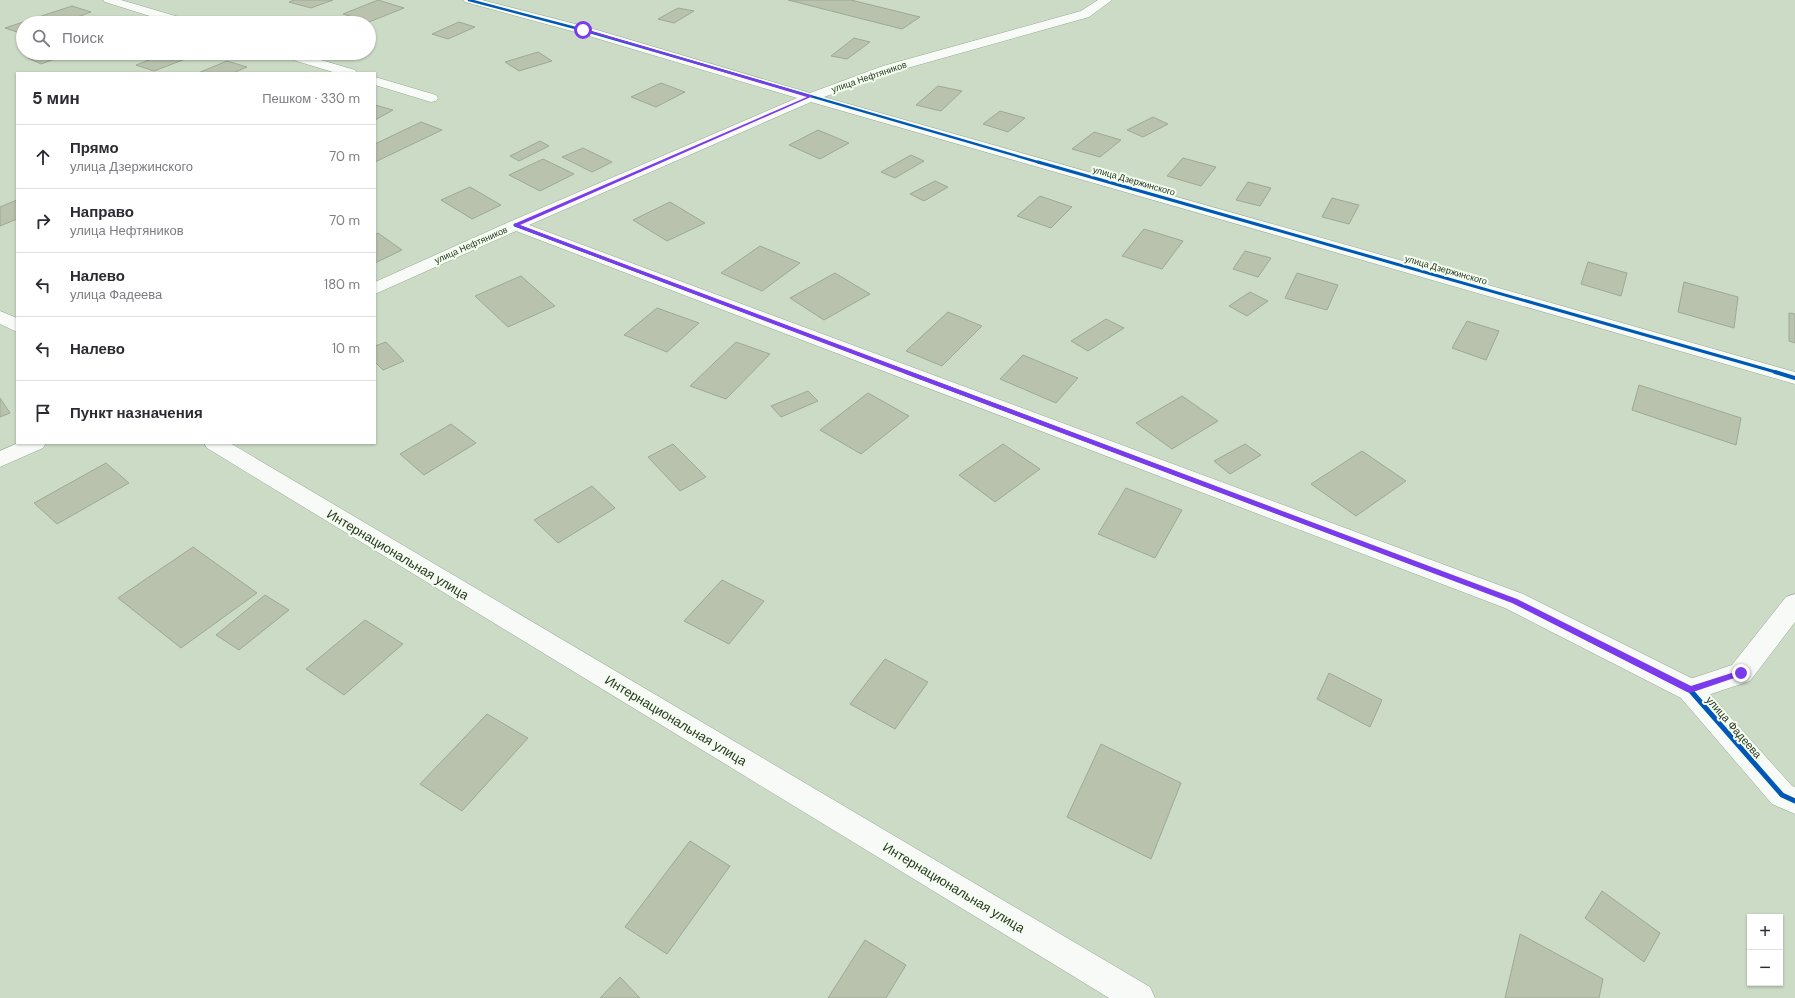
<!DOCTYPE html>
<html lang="ru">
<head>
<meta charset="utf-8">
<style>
  :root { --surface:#fff; --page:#f7f7f7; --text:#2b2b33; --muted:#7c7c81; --line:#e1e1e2 }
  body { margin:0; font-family:"DM Sans",sans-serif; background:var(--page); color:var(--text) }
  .controls { position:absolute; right:12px; bottom:12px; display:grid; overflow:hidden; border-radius:0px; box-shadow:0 1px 3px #0004 }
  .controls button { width:36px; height:36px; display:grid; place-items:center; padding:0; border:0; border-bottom:1px solid var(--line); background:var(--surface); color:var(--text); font:20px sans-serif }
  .stop { position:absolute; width:12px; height:12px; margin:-9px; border:3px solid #7c3aed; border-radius:50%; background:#fff }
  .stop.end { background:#7c3aed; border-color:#fff; box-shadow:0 1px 4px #0008 }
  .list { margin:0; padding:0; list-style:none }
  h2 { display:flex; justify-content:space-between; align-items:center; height:52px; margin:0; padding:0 16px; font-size:17px }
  h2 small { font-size:13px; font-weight:400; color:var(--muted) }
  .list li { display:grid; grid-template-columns:26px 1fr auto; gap:12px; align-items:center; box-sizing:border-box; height:64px; padding:0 16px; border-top:1px solid var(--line) }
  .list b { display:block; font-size:15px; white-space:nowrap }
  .list p { margin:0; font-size:13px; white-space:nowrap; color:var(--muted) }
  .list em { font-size:13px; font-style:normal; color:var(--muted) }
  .icon { flex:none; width:22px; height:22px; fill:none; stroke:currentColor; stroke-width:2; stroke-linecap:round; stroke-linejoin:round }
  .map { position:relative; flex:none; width:1795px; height:998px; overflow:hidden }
  .search { position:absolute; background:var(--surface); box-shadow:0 1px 3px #0004; left:16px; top:16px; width:360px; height:44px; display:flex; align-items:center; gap:10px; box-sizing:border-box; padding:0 14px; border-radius:22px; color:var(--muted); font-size:15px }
  .panel { position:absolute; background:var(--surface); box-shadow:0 1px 3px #0004; left:16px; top:72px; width:360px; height:372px; border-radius:0px }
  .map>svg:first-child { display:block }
</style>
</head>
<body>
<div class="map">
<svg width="1795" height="998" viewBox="0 0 1795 998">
  <rect width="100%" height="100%" fill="#cbdbc6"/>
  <!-- building -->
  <g fill="#b8c2ac" stroke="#9fa897">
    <polygon points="294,0 333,0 311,8 289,2"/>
    <polygon points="378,0 404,8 369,22 343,14"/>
    <polygon points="788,0 851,0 920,17 902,29"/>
    <polygon points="72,6 91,12 61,23 23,23 23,34 5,28"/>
    <polygon points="678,8 694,11 674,23 658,19"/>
    <polygon points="107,17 126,23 91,23"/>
    <polygon points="459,22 475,27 448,39 432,34"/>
    <polygon points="854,38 870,42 847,59 831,56"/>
    <polygon points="538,52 552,61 519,71 505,62"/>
    <polygon points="43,53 71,53 41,64 28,58"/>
    <polygon points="90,53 117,53 104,58"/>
    <polygon points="167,53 201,53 154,71 136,65"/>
    <polygon points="227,61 247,67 233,73 198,73"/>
    <polygon points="661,83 685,92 656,107 631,97"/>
    <polygon points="938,86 962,91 941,111 916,105"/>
    <polygon points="375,105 393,110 375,120"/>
    <polygon points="1000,111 1025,118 1008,132 983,124"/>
    <polygon points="1153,117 1168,124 1143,137 1127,130"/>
    <polygon points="421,122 442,130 375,162 375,144"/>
    <polygon points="818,130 849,143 820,159 789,145"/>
    <polygon points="1094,132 1121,140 1100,157 1072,149"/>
    <polygon points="540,141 549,146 519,161 510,156"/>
    <polygon points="583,148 612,162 592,172 562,157"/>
    <polygon points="911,155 924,161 895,178 881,172"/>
    <polygon points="1183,158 1216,167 1201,186 1167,176"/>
    <polygon points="543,159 574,174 540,191 509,175"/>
    <polygon points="935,181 948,187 924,201 910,194"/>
    <polygon points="1248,182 1271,188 1260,206 1236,200"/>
    <polygon points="470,187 501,205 472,219 441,200"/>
    <polygon points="1040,196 1072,207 1051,228 1017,216"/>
    <polygon points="1332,198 1359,205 1349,224 1322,217"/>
    <polygon points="17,200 17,219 0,226 0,207"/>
    <polygon points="670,202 705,223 667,241 633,220"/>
    <polygon points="1144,229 1183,241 1162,269 1122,256"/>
    <polygon points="378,233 402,250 375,263 375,235"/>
    <polygon points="760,246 800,263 762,291 721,273"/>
    <polygon points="1245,251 1271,258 1258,277 1233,269"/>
    <polygon points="1588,262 1627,273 1621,296 1581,284"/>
    <polygon points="835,273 870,294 824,320 790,298"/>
    <polygon points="1297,273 1338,285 1327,310 1285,298"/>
    <polygon points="521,276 555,306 508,327 475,296"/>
    <polygon points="1684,282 1738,297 1734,328 1678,312"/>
    <polygon points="1250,292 1268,301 1247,316 1229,306"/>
    <polygon points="657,308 699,323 667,352 624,335"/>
    <polygon points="948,312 982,326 942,366 906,351"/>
    <polygon points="1789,313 1795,314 1795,343 1789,341"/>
    <polygon points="1106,319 1124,328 1088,351 1071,341"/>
    <polygon points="1467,321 1499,331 1486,360 1452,348"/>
    <polygon points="386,342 404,361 383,370 375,362 375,346"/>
    <polygon points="736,342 770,354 726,399 690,386"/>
    <polygon points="1023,355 1078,378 1056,403 1000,379"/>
    <polygon points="1639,385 1741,418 1736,445 1632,410"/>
    <polygon points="808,391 818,401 781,417 771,406"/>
    <polygon points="868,393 909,416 861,454 820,430"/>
    <polygon points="1182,396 1218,421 1172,449 1136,423"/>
    <polygon points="0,398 10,413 0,417"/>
    <polygon points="451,424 476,443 424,475 400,454"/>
    <polygon points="673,444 706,477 680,491 648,457"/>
    <polygon points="1003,444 1040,469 995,502 959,475"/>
    <polygon points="1245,444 1261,455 1230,474 1214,461"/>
    <polygon points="1362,451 1406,481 1356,516 1311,484"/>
    <polygon points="106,463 129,483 57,524 34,503"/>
    <polygon points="592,486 615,508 558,543 534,520"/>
    <polygon points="1126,488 1182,510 1155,558 1098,534"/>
    <polygon points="193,547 257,593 181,648 118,598"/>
    <polygon points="722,580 764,601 729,644 684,621"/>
    <polygon points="265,595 289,610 239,650 216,635"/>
    <polygon points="365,620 403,644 344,695 306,669"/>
    <polygon points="885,659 928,682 895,729 850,704"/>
    <polygon points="1329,673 1382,700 1370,727 1317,699"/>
    <polygon points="487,714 528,738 462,811 420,784"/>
    <polygon points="1101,744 1181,783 1151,859 1067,817"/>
    <polygon points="690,841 730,866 667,954 625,927"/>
    <polygon points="1602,891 1660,933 1644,962 1585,918"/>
    <polygon points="1520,934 1603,979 1599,998 1505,998"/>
    <polygon points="865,940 906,965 886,998 828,998"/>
    <polygon points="620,977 640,998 600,998"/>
  </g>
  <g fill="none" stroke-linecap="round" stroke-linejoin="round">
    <defs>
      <polygon id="lane" points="1795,594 1795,622 1750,681 1690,701 1681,698 1677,690 1681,682 1732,665 1786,597"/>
      <g id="street">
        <polygon points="103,0 121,0 189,20 191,23 172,23 105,2"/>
        <polygon points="463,0 482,0 587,27 810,93 883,66 1081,11 1098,0 1112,0 1089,17 893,72 824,97 1795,372 1795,384 811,102 529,225 1523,594 1699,682 1792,786 1795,787 1795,814 1772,804 1681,698 1505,608 516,231 375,294 375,282 509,222 797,98 579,33 465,2"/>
        <polygon points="278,53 297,53 355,70 357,73 336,73 280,56"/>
        <polygon points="375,77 436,95 438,98 436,101 431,102 375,85"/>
        <polygon points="0,311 17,318 17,332 0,324"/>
        <polygon points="18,443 46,443 43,448 0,467 0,451"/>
        <polygon points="204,443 230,443 1150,987 1155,998 1109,998 207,448"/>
      </g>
    </defs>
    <!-- lane casing -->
    <use href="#lane" stroke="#9aa696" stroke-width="1"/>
    <!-- street casing -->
    <use href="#street" stroke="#9aa696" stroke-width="1"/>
    <!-- lane -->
    <use href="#lane" fill="#f7faf6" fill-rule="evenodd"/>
    <!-- street -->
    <use href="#street" fill="#f7faf6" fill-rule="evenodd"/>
    <defs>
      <polyline id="cycleway-far3" points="469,0 583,30 1041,163"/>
      <g id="cycleway-far2">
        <polyline points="1038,162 1779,373"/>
        <polyline points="515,225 909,373"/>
      </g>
      <g id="cycleway-far1">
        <polyline points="906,372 1514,601 1602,646"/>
        <polyline points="1775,372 1795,378"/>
      </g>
      <polyline id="cycleway" points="1601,645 1690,690 1782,795 1795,801"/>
    </defs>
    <!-- cycleway-far3 casing -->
    <use href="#cycleway-far3" stroke="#f3feef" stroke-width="4"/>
    <!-- cycleway-far2 casing -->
    <use href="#cycleway-far2" stroke="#f3feef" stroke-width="5"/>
    <!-- cycleway-far1 casing -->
    <use href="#cycleway-far1" stroke="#f3feef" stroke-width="6"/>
    <!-- cycleway casing -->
    <use href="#cycleway" stroke="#f3feef" stroke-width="8"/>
    <!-- cycleway-far3 -->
    <use href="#cycleway-far3" stroke="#0057b8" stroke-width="2.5"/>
    <!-- cycleway-far2 -->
    <use href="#cycleway-far2" stroke="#0057b8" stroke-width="3"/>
    <!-- cycleway-far1 -->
    <use href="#cycleway-far1" stroke="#0057b8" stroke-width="4"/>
    <!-- cycleway -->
    <use href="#cycleway" stroke="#0057b8" stroke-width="5"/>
  </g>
  <!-- route -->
  <polygon fill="#7c3aed" points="585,29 813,96 520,225 1517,599 1691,686 1741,670 1743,671 1743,675 1690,693 1687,692 1512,603 514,226 514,224 807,97 582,30"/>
  <g text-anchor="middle" stroke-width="4" stroke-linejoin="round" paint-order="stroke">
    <!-- far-street labels -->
    <g font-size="9" fill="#293426" stroke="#f3feef">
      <text transform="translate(869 77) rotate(-19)" y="3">улица Нефтяников</text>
      <text transform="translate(1134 181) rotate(16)" y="3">улица Дзержинского</text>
      <text transform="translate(471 245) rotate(-24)" y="3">улица Нефтяников</text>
      <text transform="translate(1446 270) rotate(16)" y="3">улица Дзержинского</text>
    </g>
    <!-- street labels -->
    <g font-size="11" fill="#293426" stroke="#f3feef">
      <text transform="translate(1734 727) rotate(49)" y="4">улица Фадеева</text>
    </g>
    <!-- near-street labels -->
    <g font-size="13" fill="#293426" stroke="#f3feef">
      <text transform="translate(398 554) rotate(31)" y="5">Интернациональная улица</text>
      <text transform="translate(676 720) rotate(31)" y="5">Интернациональная улица</text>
      <text transform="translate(954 887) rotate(31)" y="5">Интернациональная улица</text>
    </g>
  </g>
</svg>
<div class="controls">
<button>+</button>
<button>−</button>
</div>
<div class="stop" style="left:583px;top:30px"></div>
<div class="stop end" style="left:1741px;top:673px"></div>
<div class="search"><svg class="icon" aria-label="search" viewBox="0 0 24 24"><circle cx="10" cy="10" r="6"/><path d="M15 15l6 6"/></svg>Поиск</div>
<section class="panel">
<h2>5 мин<small>Пешком · 330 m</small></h2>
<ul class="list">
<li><svg class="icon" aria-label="ahead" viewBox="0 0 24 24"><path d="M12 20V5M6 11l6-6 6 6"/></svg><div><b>Прямо</b><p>улица Дзержинского</p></div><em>70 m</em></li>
<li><svg class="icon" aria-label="right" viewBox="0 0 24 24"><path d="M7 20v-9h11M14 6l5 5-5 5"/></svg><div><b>Направо</b><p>улица Нефтяников</p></div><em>70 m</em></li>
<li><svg class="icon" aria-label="left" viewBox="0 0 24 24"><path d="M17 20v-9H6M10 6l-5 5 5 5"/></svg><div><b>Налево</b><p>улица Фадеева</p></div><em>180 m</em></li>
<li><svg class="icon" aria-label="left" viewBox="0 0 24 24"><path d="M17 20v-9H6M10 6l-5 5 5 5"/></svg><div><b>Налево</b></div><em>10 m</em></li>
<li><svg class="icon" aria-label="arrive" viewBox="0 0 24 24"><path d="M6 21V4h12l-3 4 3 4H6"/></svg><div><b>Пункт назначения</b></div></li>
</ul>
</section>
</div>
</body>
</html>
